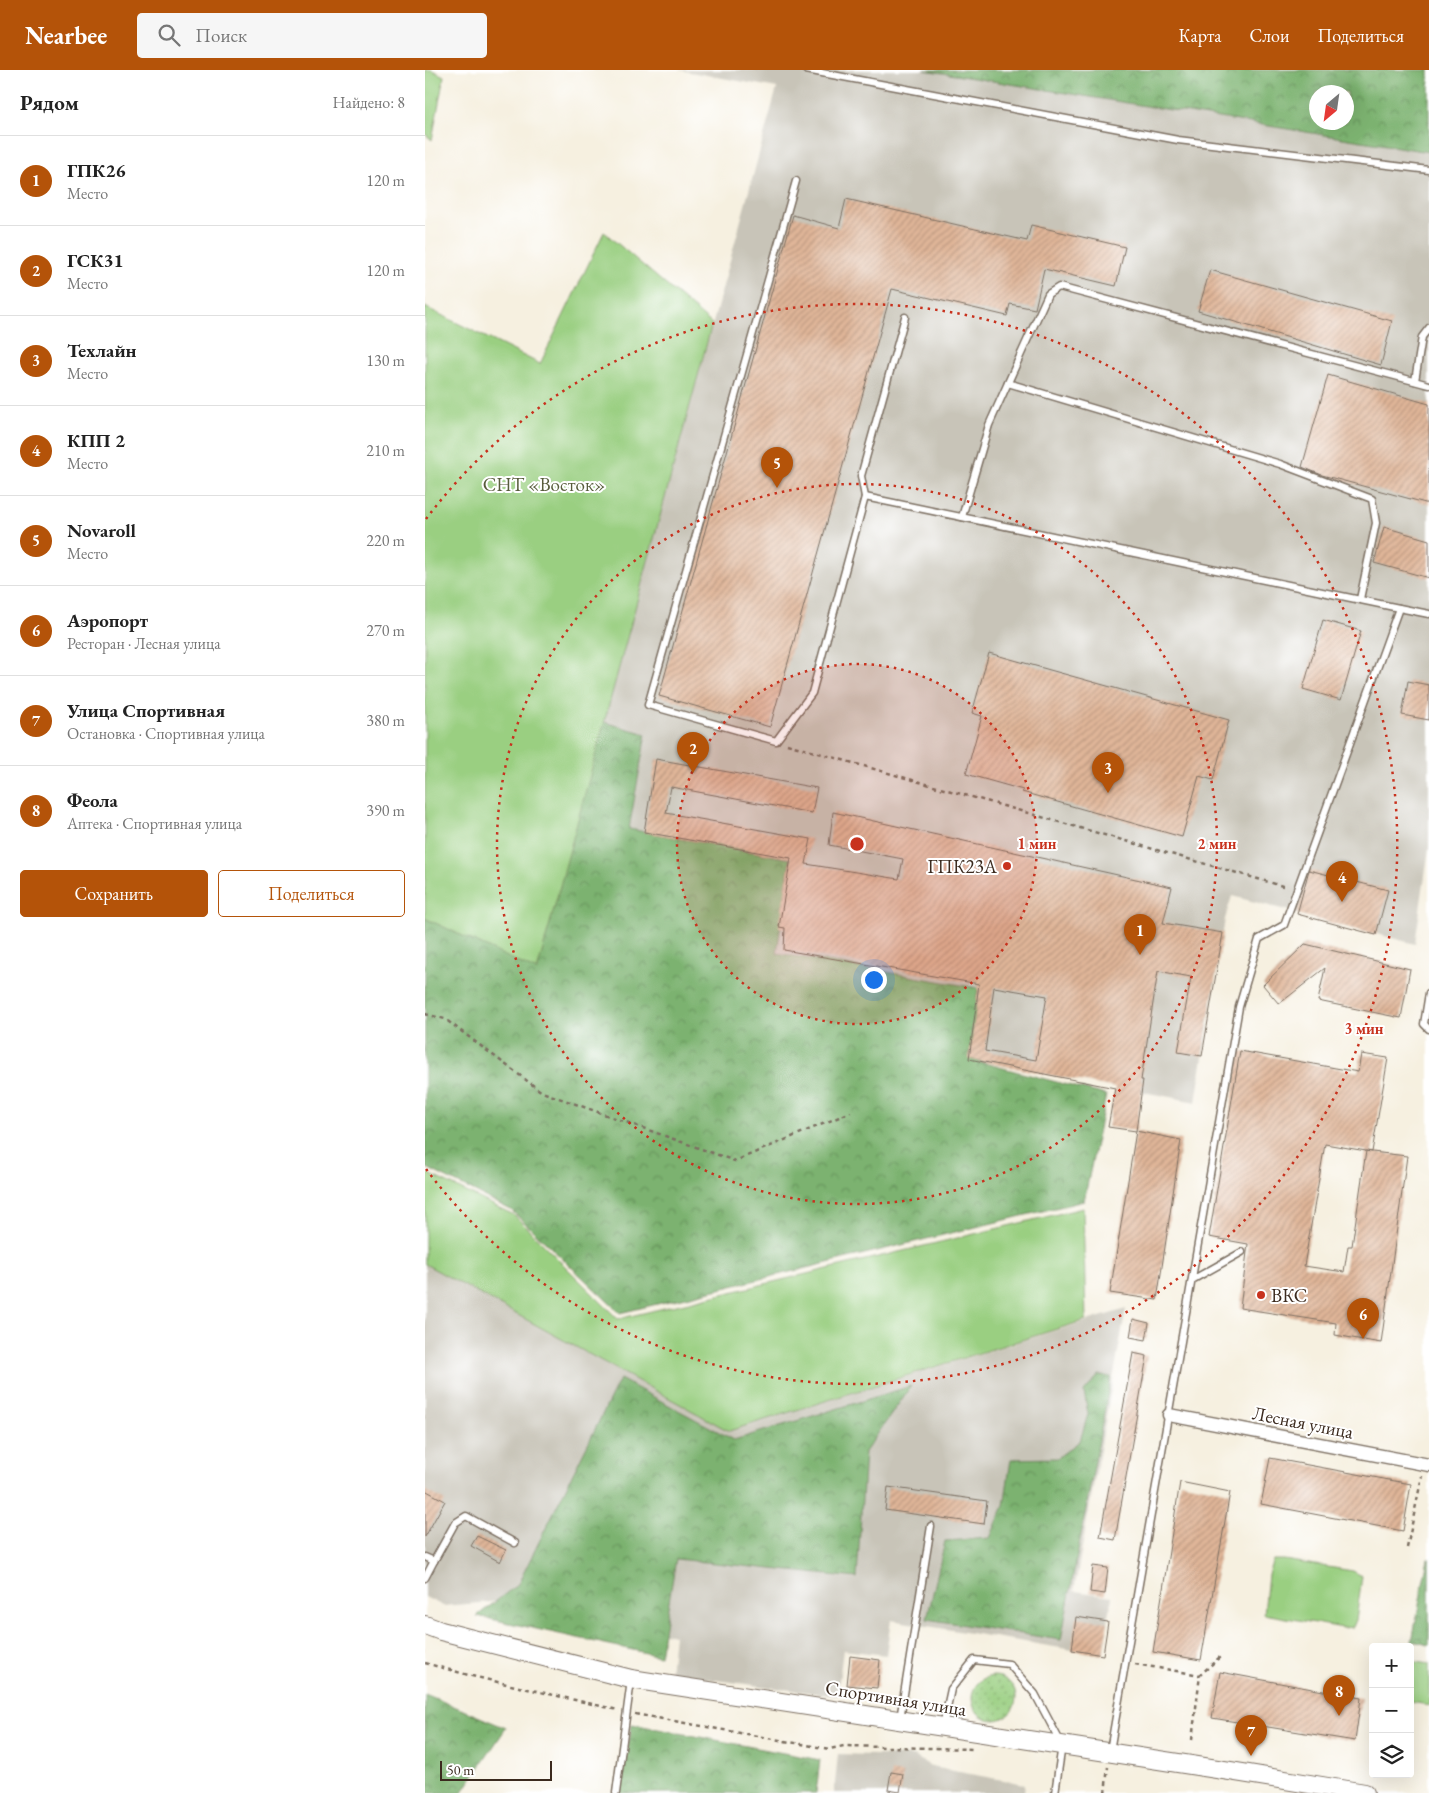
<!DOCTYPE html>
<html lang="ru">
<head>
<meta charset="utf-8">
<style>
  :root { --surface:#fff; --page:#f6f6f6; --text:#222; --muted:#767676; --line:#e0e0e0; --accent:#b45309 }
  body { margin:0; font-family:"EB Garamond",serif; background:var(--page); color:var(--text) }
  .controls { position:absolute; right:15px; bottom:15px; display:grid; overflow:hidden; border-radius:5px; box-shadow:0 5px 20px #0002 }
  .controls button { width:45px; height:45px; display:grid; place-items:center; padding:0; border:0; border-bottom:1px solid var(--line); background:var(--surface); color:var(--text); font:25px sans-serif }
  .compass { position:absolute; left:884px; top:15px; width:45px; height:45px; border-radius:50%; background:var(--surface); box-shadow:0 5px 20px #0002; rotate:209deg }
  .scale { position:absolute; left:15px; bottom:12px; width:112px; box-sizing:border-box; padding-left:5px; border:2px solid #3b2a1e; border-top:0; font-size:14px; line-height:18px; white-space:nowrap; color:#3b2a1e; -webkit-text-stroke:4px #fff; paint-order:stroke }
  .you { position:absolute; left:448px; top:909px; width:18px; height:18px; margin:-12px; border:4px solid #fff; border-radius:50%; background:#1a73e8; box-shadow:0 0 0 8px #1a73e833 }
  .badge { display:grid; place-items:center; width:32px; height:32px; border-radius:50%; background:var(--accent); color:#fff; font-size:16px; font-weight:700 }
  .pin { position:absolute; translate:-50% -41px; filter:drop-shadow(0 1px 2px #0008) }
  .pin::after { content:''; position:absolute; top:26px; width:18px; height:15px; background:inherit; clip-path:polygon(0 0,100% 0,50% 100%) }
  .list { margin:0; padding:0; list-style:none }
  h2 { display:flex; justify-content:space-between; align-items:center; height:65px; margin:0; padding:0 20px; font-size:21px }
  h2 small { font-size:16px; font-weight:400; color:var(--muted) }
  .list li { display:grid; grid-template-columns:32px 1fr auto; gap:15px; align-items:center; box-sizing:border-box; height:90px; padding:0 20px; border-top:1px solid var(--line) }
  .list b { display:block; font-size:19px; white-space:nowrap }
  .list p { margin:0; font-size:16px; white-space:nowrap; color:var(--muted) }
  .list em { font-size:16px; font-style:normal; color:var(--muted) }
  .actions { display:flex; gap:10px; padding:15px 20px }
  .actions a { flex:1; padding:11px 0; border:1px solid var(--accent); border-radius:5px; text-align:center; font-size:18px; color:var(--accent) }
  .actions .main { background:var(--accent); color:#fff }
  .icon { flex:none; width:28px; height:28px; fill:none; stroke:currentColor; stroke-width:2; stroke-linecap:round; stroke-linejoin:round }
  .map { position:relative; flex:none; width:1004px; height:1723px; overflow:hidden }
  header { display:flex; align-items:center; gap:30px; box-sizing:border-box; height:70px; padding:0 25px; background:var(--accent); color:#fff }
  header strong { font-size:24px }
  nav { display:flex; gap:28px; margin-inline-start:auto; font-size:18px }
  .search { width:350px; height:45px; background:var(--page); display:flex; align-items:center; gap:12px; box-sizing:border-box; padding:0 18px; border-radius:5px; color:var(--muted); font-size:19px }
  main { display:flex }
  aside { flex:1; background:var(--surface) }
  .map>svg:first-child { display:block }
</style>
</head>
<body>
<header>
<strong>Nearbee</strong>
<div class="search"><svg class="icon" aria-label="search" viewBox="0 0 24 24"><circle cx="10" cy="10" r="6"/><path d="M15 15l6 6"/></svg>Поиск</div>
<nav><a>Карта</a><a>Слои</a><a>Поделиться</a></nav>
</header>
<main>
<aside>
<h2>Рядом<small>Найдено: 8</small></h2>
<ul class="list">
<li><span class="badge">1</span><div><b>ГПК26</b><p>Место</p></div><em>120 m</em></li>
<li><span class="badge">2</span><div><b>ГСК31</b><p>Место</p></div><em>120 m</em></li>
<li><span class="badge">3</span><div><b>Техлайн</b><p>Место</p></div><em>130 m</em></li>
<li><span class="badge">4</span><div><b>КПП 2</b><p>Место</p></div><em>210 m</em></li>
<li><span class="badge">5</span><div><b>Novaroll</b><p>Место</p></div><em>220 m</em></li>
<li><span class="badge">6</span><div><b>Аэропорт</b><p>Ресторан · Лесная улица</p></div><em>270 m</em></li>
<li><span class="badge">7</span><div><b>Улица Спортивная</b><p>Остановка · Спортивная улица</p></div><em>380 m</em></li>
<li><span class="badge">8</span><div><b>Феола</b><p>Аптека · Спортивная улица</p></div><em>390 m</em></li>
</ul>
<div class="actions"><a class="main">Сохранить</a><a>Поделиться</a></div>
</aside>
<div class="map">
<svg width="1004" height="1723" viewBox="0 0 1004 1723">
  <defs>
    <pattern id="grass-dots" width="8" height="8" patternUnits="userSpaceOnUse" patternTransform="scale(1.25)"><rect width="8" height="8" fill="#9acf81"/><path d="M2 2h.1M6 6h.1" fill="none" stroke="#7fa869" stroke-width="1.8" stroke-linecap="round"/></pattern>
    <pattern id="forest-crowns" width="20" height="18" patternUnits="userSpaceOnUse" patternTransform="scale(1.25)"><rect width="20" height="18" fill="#7bb26f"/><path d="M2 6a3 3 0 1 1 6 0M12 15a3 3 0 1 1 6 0" fill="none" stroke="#66915b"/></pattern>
    <pattern id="building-hatch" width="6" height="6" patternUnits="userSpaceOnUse" patternTransform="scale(1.25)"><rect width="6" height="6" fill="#e0b699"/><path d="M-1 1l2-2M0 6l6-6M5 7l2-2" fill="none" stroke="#b7947c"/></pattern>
  </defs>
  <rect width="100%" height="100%" fill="#fff"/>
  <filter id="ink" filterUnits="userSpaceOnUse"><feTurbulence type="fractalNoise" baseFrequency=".02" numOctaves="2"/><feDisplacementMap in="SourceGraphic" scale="10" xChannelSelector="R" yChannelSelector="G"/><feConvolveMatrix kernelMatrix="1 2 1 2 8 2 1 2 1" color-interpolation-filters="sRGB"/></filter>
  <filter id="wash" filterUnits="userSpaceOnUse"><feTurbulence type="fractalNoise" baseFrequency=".0096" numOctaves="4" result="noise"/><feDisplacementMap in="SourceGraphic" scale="20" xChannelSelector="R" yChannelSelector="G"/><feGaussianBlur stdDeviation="1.12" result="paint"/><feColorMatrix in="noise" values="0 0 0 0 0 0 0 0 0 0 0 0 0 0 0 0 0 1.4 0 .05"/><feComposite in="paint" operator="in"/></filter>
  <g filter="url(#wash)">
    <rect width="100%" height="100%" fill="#f6f0e0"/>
    <!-- industrial -->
    <g fill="#c8c4b8" fill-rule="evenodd">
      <path d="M254,0H1004V778L990,874L807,826L800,849L771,1032L544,989L553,918L348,882L365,789L204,759L221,664L179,652L352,18ZM892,22H922V52H892Z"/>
      <polygon points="0,1194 304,1361 701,1239 649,1521 687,1526 678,1585 466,1550 461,1585 418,1580 412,1626 245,1604 249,1565 90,1528 78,1531 18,1536 0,1527"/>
      <polygon points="413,1684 489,1686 507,1697 600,1714 599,1723 409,1723"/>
    </g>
    <!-- grass -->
    <circle fill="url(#grass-dots)" stroke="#6a7c50" cx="569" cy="1628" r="22"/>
    <!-- forest -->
    <g fill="url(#forest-crowns)" stroke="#5b6e46" fill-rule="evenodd">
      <path d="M499,0H1004V82ZM922,22V52H892V22Z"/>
      <polygon points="179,652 221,664 204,759 365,789 352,883 553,918 544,989 681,1025 659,1131 195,1243 86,1140 0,1097 0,848 112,901"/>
      <polygon points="674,1305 686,1307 636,1570 502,1549 520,1471 565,1468 579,1436 586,1389 632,1388 655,1371 663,1344 659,1322"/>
      <polygon points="195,1309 309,1370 486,1316 440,1382 432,1508 251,1489 235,1586 52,1546 93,1514"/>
      <polygon points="1003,1488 1004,1488 1004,1575 987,1571"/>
      <polygon points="0,1624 81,1658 37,1723 0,1723"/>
      <polygon points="207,1654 395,1690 391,1723 195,1723"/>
    </g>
    <!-- green -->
    <g fill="#9acf81" stroke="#6a7c50">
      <polygon points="0,0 7,0 19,6 7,70 0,64"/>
      <polygon points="179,162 287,254 112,901 0,848 0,237 115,294"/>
      <polygon points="0,1102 89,1145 193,1249 658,1138 661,1250 304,1361 0,1194"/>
      <polygon points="848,1490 859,1490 928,1501 937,1506 931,1550 928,1557 918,1558 839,1544 843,1504"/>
      <polygon points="985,1591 1004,1594 1004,1635 985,1632"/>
    </g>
    <g id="blocks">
      <!-- building -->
      <g fill="url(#building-hatch)" fill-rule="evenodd">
        <polygon points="421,129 602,171 606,155 700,177 691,216 619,199 610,239 585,234 582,246 467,219 345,657 234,626 368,145 414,158"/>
        <polygon points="785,200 967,251 956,295 773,241"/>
        <polygon points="903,305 1004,334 1004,434 897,405 877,397"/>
        <polygon points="959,457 1004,470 1004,508 949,493"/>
        <polygon points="898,550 936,561 916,630 878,619"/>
        <polygon points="564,583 804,650 788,710 774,706 757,767 597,722 598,720 541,704 557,646 547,643"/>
        <polygon points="983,611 1004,615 1004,650 977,645"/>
        <path d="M231,689L392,718L387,743L246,717L241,743L386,769L381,794L474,809L478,789L404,775L408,742L747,817L738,853L798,863L777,986L753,982L766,907L733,901L716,1010H718L711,1061L683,1057L690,1018L544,989L554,914L359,880L360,858L354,857L366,788L219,762ZM569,917L622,926L611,990L560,981Z"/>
        <polygon points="884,800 963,820 951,865 872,844"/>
        <polygon points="880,874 985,899 976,948 893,931 900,898 854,934 838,915"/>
        <path d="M815,981L933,1002L936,984L963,988L947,1082L982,1086L956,1273L910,1265L911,1253L815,1238L823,1174L784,1167ZM900,1074L947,1082L941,1081L927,1176H923L919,1202L879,1196Z"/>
        <polygon points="711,1061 756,1070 732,1230 685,1223"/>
        <polygon points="708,1249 724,1253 721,1270 705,1267"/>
        <polygon points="708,1283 722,1286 690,1470 675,1467"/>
        <polygon points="845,1388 986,1414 978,1461 836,1434"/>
        <polygon points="755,1412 805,1422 776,1590 728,1582"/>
        <polygon points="463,1417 562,1431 559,1454 460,1440"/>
        <polygon points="0,1420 20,1431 0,1467"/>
        <polygon points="52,1466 81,1480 75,1492 46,1476"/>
        <polygon points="668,1496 683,1498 680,1524 665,1522"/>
        <polygon points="651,1547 683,1552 678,1585 647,1580"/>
        <polygon points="425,1586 455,1590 452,1618 422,1615"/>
        <polygon points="795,1602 936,1628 930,1671 787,1648"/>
        <polygon points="466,1702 478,1704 475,1722 463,1720"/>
      </g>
    </g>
  </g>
  <g filter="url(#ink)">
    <use href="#blocks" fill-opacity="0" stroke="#7c6f62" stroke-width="1"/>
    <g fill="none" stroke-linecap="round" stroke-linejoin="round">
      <defs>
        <g id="lane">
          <polyline points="381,0 753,70 1004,100"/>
          <polyline points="371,111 223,635 351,671 387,623 440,427 974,538"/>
          <polyline points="990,311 997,267 1004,258"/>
          <polyline points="583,313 855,394 947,429 951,453 935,529"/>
          <polyline points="440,427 436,406 480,247"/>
          <polyline points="537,447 564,355 623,224 634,217 1004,315"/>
          <polyline points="1004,923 999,954 1004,959"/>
          <polyline points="767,1210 817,1182"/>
          <polyline points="0,1487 9,1491 0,1508"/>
          <polyline points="9,1491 30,1453 41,1446 90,1473"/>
          <polyline points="475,1649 506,1456"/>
          <polyline points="518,1656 526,1619 549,1590 584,1594 610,1624 637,1675 630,1723"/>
          <polyline points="685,1681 814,937 834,869 859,855 974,538 1004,544"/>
          <polyline points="191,1723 206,1610"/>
        </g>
        <polyline id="street" points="744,1345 1004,1395"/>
        <polyline id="secondary" points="0,1555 16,1561 206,1609 805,1701 940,1723"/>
      </defs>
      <!-- lane casing -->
      <use href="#lane" stroke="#7c6f62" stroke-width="9"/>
      <!-- street casing -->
      <use href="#street" stroke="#7c6f62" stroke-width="15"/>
      <!-- secondary casing -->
      <use href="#secondary" stroke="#7c6f62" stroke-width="20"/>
      <!-- path -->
      <g stroke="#7c6f62" stroke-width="2.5" stroke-dasharray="4 4" stroke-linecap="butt">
        <polyline points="362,674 861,817"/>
        <polyline points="0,944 20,949 117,1022 310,1091 426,1042"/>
        <polyline points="982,1478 997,1406"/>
        <polyline points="0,1593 47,1606 193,1640"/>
        <polyline points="710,1594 775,1605"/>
        <polyline points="210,1644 404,1679 419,1676 549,1679"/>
        <polyline points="767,1670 775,1605 796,1586"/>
        <polyline points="680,1723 683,1697"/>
      </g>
      <!-- lane -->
      <use href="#lane" stroke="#fff" stroke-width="6"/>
      <!-- street -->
      <use href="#street" stroke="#fff" stroke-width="12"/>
      <!-- secondary -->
      <use href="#secondary" stroke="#fff" stroke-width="18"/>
    </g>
  </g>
  <!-- distance rings -->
  <circle cx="432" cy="774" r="180" fill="#c8321e" fill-opacity=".12"/>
  <g fill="none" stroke="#c8321e" stroke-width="2.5" stroke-dasharray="2.5 5">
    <circle cx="432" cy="774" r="180"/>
    <circle cx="432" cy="774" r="360"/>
    <path d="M1 449A540 540 0 1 1 1 1099"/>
  </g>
  <!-- markers -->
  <g fill="#c8321e" stroke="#fff" stroke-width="2">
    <circle cx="582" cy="796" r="5"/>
    <circle cx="836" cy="1225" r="5"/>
  </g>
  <g text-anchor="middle" stroke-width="4" stroke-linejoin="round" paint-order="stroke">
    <!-- park labels -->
    <g font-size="19" fill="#585c3c" stroke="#fff">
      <text x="119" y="421">СНТ «Восток»</text>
    </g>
    <!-- poi labels -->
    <g font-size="19" fill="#3b2a1e" stroke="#fff" text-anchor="end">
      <text x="572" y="803">ГПК23А</text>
      <text x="846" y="1232" text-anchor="start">ВКС</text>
    </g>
    <!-- street labels -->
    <g font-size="19" fill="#3b2a1e" stroke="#fff">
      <text transform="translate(878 1352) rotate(11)" y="7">Лесная улица</text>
      <text transform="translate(471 1628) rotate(9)" y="7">Спортивная улица</text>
    </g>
  </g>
  <circle cx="432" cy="774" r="8" fill="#c8321e" stroke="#fff" stroke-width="2.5"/>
  <g font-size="15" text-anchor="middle" font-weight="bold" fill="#c8321e" stroke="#fff" stroke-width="4" stroke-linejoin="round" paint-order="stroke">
    <text x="612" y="779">1 мин</text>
    <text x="792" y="779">2 мин</text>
    <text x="939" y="964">3 мин</text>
  </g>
</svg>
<div class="controls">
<button>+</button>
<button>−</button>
<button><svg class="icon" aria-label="layers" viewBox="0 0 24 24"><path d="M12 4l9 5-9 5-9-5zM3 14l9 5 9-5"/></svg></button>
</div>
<svg class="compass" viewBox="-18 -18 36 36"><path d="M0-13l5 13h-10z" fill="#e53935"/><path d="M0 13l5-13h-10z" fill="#767676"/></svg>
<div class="scale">50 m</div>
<div class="you"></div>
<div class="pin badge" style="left:715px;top:885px">1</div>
<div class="pin badge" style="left:268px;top:703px">2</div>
<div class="pin badge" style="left:683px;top:723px">3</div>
<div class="pin badge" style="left:917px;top:832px">4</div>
<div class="pin badge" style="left:352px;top:418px">5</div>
<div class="pin badge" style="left:938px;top:1269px">6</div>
<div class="pin badge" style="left:826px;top:1686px">7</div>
<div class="pin badge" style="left:914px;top:1646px">8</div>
</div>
</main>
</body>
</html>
